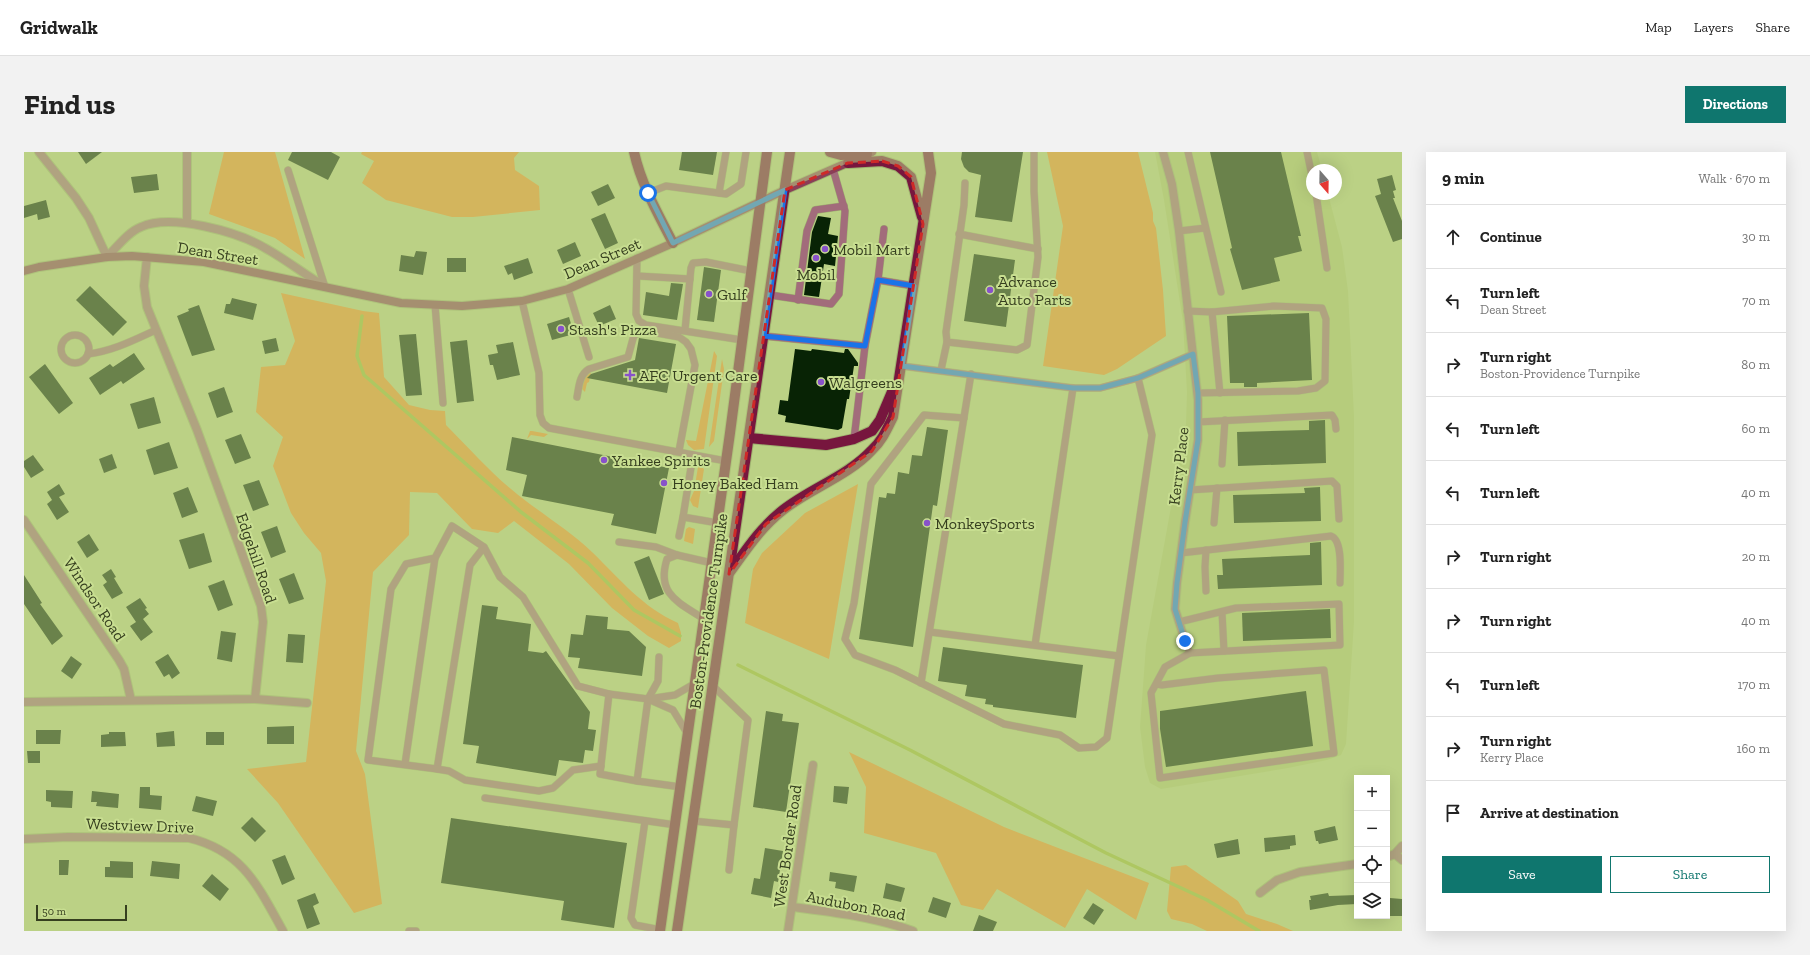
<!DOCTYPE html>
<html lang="en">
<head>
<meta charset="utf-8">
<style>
  :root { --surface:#fff; --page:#f2f2f2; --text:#222; --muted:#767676; --line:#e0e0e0; --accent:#0f766e }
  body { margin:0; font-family:"Zilla Slab",serif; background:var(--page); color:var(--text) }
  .controls { position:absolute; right:12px; bottom:12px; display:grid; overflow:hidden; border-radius:0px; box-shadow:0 4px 16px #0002 }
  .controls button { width:36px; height:36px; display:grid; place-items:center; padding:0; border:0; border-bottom:1px solid var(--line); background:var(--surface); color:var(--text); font:20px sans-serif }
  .compass { position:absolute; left:1282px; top:12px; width:36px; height:36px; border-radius:50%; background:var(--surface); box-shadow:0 4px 16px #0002; rotate:160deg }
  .scale { position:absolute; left:12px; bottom:10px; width:91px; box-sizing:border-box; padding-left:4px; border:2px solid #363f1f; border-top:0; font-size:11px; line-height:14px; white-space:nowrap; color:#363f1f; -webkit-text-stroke:3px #c8de91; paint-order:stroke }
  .stop { position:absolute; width:12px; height:12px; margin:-9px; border:3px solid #1a73e8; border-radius:50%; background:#fff }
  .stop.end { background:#1a73e8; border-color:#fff; box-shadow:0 1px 4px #0008 }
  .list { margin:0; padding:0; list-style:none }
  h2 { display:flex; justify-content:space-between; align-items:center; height:52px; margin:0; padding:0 16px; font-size:17px }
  h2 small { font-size:13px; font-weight:400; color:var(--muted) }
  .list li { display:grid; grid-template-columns:26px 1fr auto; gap:12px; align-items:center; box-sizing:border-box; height:64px; padding:0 16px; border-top:1px solid var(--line) }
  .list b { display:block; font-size:15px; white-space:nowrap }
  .list p { margin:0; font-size:13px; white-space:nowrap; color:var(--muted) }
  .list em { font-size:13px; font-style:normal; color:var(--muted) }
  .actions { display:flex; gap:8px; padding:12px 16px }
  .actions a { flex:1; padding:9px 0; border:1px solid var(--accent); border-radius:0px; text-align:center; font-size:14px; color:var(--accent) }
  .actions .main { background:var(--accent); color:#fff }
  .icon { flex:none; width:22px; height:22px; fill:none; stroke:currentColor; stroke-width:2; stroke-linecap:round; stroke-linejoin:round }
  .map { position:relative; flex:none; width:1378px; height:779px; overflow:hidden; border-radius:0px }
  header { display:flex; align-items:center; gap:24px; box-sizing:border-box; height:56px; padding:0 20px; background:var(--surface); border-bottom:1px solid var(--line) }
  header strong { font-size:19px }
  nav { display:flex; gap:22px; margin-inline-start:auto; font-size:14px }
  .intro { display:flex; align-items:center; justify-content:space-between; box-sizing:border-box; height:96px; padding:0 24px }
  h1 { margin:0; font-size:28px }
  .button { padding:10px 18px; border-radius:0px; background:var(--accent); color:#fff; font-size:14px; font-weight:700 }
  main { display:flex; gap:24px; padding:0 24px }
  aside { flex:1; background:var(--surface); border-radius:0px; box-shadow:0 4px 16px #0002 }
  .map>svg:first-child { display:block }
</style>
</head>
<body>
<header>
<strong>Gridwalk</strong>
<nav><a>Map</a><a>Layers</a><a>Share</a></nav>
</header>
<div class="intro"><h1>Find us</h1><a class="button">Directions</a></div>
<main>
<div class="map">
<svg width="1378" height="779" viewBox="0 0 1378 779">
  <rect width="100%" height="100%" fill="#bbd185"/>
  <!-- built -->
  <polygon fill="#afc672" points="1131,0 1293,0 1298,18 1288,18 1288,42 1304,42 1318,95 1324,139 1330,264 1330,470 1322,592 1317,603 1303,608 1264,616 1137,637 1126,631 1121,615 1116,575 1122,493 1162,272 1163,240 1159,170 1140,48"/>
  <!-- green -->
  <g fill="#f0922e">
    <polygon points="200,0 251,0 281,107 251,86 185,62"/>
    <polygon points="338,0 495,0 490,6 491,18 515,34 516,58 449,65 428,65 362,48 338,31 350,9 337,2"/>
    <polygon points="1023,0 1114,0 1129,61 1129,69 1132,76 1139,138 1142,184 1093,217 1080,223 1019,214 1039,74"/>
    <path d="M257,141L339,159L355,161L360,225L385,253L406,258L421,259L422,273C443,294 464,318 487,337C513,359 544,377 568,400C596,427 618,455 654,471L657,481V489L645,496L624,484L588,456L545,412L490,369L474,381L448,377L413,341L386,340L385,383L349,420L332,599L341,622L358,752L330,761L254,651L223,617L282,610L302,429L297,401L280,381L267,361L249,314L259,285L232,260L237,215L261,213L271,189Z"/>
    <polygon points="690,199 693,204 680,297 670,298 664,293 662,288 672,289"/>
    <polygon points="698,207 700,217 690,289 685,295"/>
    <polygon points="567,220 565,230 563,231 561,240 557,236 560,226"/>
    <polygon points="506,279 508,279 524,282 520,285 507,283 503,287"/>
    <polygon points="676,314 680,317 674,356 669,354 666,348 670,339 674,315"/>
    <polygon points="834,332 805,507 721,471 729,417 738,401 781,361"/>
    <polygon points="665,375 671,377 669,392 660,389 662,377"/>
    <polygon points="825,600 980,675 1125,731 1112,768 1063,737 1041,776 973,737 959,758 937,753 912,701 840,681 842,635"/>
    <polygon points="1162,713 1214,749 1222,762 1253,772 1269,779 1183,779 1168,772 1147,767 1143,759 1147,715"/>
  </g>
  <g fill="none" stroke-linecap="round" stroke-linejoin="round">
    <!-- stream -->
    <g stroke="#9dbb37" stroke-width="3.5">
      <polyline points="338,164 333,204 340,223 497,360 564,411 610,458 656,484"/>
      <polyline points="714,513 886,598 1082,701 1183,748 1235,779"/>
    </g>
  </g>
  <!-- building -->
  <g fill="#082305">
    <polygon points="54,0 78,0 62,12"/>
    <polygon points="268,0 307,0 316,5 304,28 264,8"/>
    <polygon points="658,0 693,0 689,23 655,18"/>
    <polygon points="938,0 999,0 988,70 951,65 957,23 945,20 940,15 937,7"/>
    <polygon points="1186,0 1257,0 1277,84 1274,84 1278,99 1250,106 1256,129 1218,138 1206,97 1208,96"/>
    <polygon points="133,22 135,38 110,41 107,25"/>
    <polygon points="1368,23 1372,38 1369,39 1371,46 1369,46 1378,69 1378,87 1369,90 1351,44 1357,42 1353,27"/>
    <polygon points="584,32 591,46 574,54 567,40"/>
    <polygon points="22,48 26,65 14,68 13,62 0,66 0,54"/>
    <polygon points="581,61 594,91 581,97 567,67"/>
    <polygon points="794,64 807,66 804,82 814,84 811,114 800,112 795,145 780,143 788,80"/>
    <polygon points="551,90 557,104 539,112 533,98"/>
    <polygon points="392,99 403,100 399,123 375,119 377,103 390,105"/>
    <polygon points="950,102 991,108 982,175 940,169"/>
    <rect x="423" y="106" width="19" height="14"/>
    <polygon points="504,106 509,121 490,128 488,121 484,123 480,114"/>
    <polygon points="680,115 697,118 690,170 673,168"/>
    <polygon points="647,131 659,132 653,168 619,163 622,140 645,144"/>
    <polygon points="66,134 103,170 89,184 52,148"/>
    <polygon points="208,146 233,152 229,168 200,161 202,152 206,152"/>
    <polygon points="175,153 191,198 168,204 153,164 165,159 164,157"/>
    <polygon points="586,153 592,167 575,174 569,161"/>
    <polygon points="1285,161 1288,228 1233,231 1233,235 1220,235 1220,231 1206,231 1203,164"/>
    <polygon points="545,165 550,182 528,188 523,172"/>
    <polygon points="392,182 398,243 382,244 375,183"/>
    <polygon points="252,186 255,199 241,202 238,189"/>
    <polygon points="615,186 652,192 643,241 563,226 567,222 611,208"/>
    <polygon points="443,188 450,249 433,251 426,190"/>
    <polygon points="489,190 496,223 473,228 469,213 466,213 464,203 474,201 472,193"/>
    <polygon points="771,197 787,199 788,197 820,201 821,197 824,197 834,211 834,214 830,214 825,247 823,247 818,276 814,278 761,270 762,264 754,262 756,248 764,249"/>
    <polygon points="110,201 121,217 99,232 97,229 76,243 65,226 86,212 89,215"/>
    <polygon points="21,212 49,251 35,262 5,225"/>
    <polygon points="200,235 209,260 193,266 184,241"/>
    <polygon points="130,245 137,271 114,277 106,252"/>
    <polygon points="1301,268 1302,311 1214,314 1213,280 1285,278 1285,269"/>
    <polygon points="903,275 924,278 913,354 909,353 889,495 835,487 855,345 862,346 863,341 871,342 874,320 885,322 888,303 898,304"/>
    <polygon points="217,282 227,306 211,312 201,288"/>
    <polygon points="488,285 645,316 632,382 587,373 590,362 498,344 503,323 482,318"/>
    <polygon points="145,290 154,316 130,323 122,298"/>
    <polygon points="88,302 93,316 80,321 75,307"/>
    <polygon points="9,303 20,318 7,326 0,315 0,309"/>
    <polygon points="235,328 245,353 229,359 219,333"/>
    <polygon points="35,332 41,342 35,345 45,360 33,368 23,352 28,348 23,340"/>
    <polygon points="164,335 174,360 158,366 149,341"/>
    <polygon points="1296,335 1297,369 1210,371 1209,343 1281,341 1280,336"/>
    <polygon points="253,374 262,400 247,406 237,380"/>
    <polygon points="180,381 188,410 165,417 155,388"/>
    <polygon points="65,382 75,398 63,406 53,390"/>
    <polygon points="1297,390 1298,433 1194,437 1193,423 1199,423 1198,407 1286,403 1286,391"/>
    <polygon points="625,404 640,442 625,448 610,410"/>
    <polygon points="87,417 92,425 90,426 99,441 88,447 79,433 83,430 78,423"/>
    <polygon points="270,421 280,447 265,452 255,427"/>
    <polygon points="0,423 18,451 16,452 39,484 28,493 0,452"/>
    <polygon points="200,428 209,453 194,459 184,434"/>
    <polygon points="116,446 123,456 121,457 125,462 119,467 129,480 117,489 106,474 112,470 102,455"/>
    <polygon points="458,453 474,455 472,467 507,472 504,499 519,501 522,499 566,560 564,577 572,578 569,599 561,598 559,611 535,608 532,624 452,611 455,594 439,592"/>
    <polygon points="1306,457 1307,486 1219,489 1218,461"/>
    <polygon points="562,463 584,465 583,477 605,479 622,495 618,524 554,516 556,506 544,505 547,482 559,483"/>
    <polygon points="197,479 212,481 208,510 193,507"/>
    <polygon points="264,482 281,483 279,511 262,510"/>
    <polygon points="919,495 1059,513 1052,566 969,555 969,553 961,552 962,547 941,544 943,533 914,529"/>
    <polygon points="144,502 156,521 148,527 145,522 140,525 131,510"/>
    <polygon points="47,504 58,512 48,527 37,519"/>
    <polygon points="1282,539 1289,594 1142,615 1136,577 1136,559"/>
    <polygon points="742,559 759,562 758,569 775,571 762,660 729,655"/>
    <polygon points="270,574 270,592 243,592 243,575"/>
    <polygon points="12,578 37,578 36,592 12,592"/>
    <polygon points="150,579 151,594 133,595 132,581"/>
    <polygon points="85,580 101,580 102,594 77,595 77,583 85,582"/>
    <rect x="182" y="580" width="18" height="13"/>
    <polygon points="3,599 16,599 16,611 4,611"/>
    <polygon points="810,634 825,635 823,652 809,650"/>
    <polygon points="116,635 126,635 126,643 138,644 137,658 115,656"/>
    <polygon points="22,638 49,639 48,656 27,655 27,650 22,649"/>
    <polygon points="68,639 95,642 94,656 72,654 73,650 67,650"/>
    <polygon points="172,644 193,649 189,664 168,659"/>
    <polygon points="228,665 242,679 231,690 217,676"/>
    <polygon points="427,666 603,691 590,776 537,768 540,749 417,731"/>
    <polygon points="1311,674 1314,688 1295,692 1294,689 1292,689 1290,679"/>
    <polygon points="1271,683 1272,693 1266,694 1266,697 1241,700 1240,686"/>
    <polygon points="1214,687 1216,702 1193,706 1190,692"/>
    <polygon points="741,696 759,699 754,730 750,729 747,746 727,742 730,726 736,727"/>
    <polygon points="261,703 271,727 258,733 248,708"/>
    <polygon points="35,708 45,708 44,723 35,723"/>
    <polygon points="86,709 109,710 109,726 81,725 81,715 86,715"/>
    <polygon points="128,709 156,712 155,727 126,724"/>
    <polygon points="806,720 833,724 830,740 811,736 812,730 805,729"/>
    <polygon points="188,722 205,737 196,749 178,734"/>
    <polygon points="862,731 881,736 877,750 859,746"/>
    <polygon points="291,741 295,751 289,754 296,772 283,777 273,748"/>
    <polygon points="1304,741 1305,744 1333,743 1333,752 1314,753 1286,758 1285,748 1287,748 1286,744"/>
    <polygon points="909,745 927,751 922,766 904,760"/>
    <polygon points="1366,746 1378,747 1378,764 1366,764"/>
    <polygon points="1069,751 1080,758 1070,773 1059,766"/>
    <polygon points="955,763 973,770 969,779 949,779"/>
  </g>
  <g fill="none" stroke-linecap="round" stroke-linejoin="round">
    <defs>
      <g id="service">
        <polyline points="1164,0 1197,140"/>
        <polyline points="1283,0 1288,24"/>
        <polyline points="264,18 301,135"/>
        <polyline points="941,31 940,53 922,180 923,190 993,198 1003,193 1014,105 1010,39 1010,0"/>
        <polyline points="624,41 642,34 702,42 717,32 722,0"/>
        <polyline points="695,41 702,0"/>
        <polyline points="1292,42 1303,116"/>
        <polyline points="1155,79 1181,76"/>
        <polyline points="935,82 1014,97"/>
        <polyline points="613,106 612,162 615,169 622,173 718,188"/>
        <polyline points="614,124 666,127"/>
        <polyline points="854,128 890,134"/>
        <polyline points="544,137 565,205"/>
        <polyline points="746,143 807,152 815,142 821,59 809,17"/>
        <polyline points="774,148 783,79 791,58 820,54"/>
        <polyline points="498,149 515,221 516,263 519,271 525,276 702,309"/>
        <polyline points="411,153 419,251"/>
        <polyline points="1163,159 1188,160 1250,154 1298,156 1302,167 1301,229 1292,236 1274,239 1174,241"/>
        <polyline points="1188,160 1196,241"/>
        <polyline points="661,178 667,116 669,111 682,110 727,119"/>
        <circle cx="51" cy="197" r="14"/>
        <polyline points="740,184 841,194"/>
        <path d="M64,202C89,199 110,188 132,178"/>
        <polyline points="878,214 1049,236 1076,236 1114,226 1169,202"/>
        <polyline points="917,218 923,190"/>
        <path d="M553,245C555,235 555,223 565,217L604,205L610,183L622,179L655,185L662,190L667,197L671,213L655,299"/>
        <polyline points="940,266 900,263 847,332 830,451 821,487 831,503 871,518 980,572 1036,583 1055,596 1072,595 1083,586 1128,283 1114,226"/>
        <polyline points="1174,270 1308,263 1311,268 1312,277"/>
        <polyline points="830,287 841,194 854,128 860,77"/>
        <polyline points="669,303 659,365 694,371"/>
        <polyline points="1198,312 1201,268"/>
        <polyline points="1166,338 1308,329 1313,334 1315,367"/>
        <polyline points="1190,371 1193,336"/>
        <polyline points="655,384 659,365"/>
        <polyline points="595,390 632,395 653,403 688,411"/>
        <polyline points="460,395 446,413 413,617 344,608 367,437 382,412 411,406 428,374 460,395 476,425 499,445 554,534 585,542"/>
        <path d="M1157,401L1307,384C1319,388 1316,420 1316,431"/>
        <path d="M653,403L643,407C632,442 654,450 680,467"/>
        <polyline points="1182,439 1181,415 1182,398"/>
        <polyline points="1198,460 1200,499"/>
        <polyline points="1155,470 1212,456 1315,452 1316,493 1166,501"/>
        <polyline points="906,480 1095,504"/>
        <polyline points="1011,493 1049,236"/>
        <polyline points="635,505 634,529 624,547 613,629 657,635"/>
        <polyline points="897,531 947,222"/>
        <polyline points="1132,532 1138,533 1194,526 1300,518 1310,601 1136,626 1127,541 1141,515 1166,501 1161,489"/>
        <polyline points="624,547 649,558 663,581"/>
        <polyline points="381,612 411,406"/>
        <polyline points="413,617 425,619 441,628 515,639 529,636 549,618 577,614"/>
        <polyline points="613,629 576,622 585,542 624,547 651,543 670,532"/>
        <polyline points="461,646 652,673"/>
        <polyline points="621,669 607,766 611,773 637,778"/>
        <polyline points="669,669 710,673 724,568 689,534"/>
        <polyline points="705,718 710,673"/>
        <polyline points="385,779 392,779"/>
      </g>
      <g id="minor">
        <path d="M15,0L52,46L65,66L83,105C93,95 104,80 117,75C147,61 214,80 241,96C261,107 280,122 300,134"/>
        <polyline points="163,0 163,70"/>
        <polyline points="1139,0 1148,32 1155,79 1174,248 1174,288 1161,370 1153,431 1151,457 1161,489"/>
        <polyline points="0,368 95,508 100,517 107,548"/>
        <polyline points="231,547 283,551"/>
        <polyline points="0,550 231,547 239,470 237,454 173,278 123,155 120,134 123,105"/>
        <path d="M0,687L44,685L165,686C219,699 234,734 259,779"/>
        <polyline points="1371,702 1378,708"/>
        <polyline points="1363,705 1371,702 1378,694"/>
        <polyline points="1236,741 1253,728 1276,720 1333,712"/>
        <path d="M769,755C809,760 850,765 889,779"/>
        <polyline points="764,779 789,613"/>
      </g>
      <polyline id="secondary" points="0,119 15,115 83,105 108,104 180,110 377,151 438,154 498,149 544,137 649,91 761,38 848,0"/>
      <g id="primary">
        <path d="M610,0C617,32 634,62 649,91"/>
        <polyline points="806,0 817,3 843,2"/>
        <polyline points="824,11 858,9 874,14 887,25 898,65"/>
        <polyline points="725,286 802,293 830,287 848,279 856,268 870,235"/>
        <path d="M706,420C722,398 737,375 759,358C787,336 824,324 848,298C858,289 863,277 869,265L907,21L904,0"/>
        <polyline points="636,779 706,281 743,0"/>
        <polyline points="653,779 766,0"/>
      </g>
    </defs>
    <!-- service casing -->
    <use href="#service" stroke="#9eb16f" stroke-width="8"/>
    <!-- minor casing -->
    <use href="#minor" stroke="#9eb16f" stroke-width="10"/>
    <!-- secondary casing -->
    <use href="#secondary" stroke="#9eb16f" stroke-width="10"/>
    <!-- primary casing -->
    <use href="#primary" stroke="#9eb16f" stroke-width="12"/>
    <!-- service -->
    <use href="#service" stroke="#a26c7b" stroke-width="7"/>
    <!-- minor -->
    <use href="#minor" stroke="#a26c7b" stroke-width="8"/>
    <!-- secondary -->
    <use href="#secondary" stroke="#8a3e57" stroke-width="8"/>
    <!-- primary -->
    <use href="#primary" stroke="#77163e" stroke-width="10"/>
  </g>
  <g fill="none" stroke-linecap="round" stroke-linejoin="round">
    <!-- route -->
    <polyline stroke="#1a73e8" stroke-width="5" points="624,41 649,91 761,38 740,184 841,194 854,128 890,134 878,214 1049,236 1076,236 1114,226 1169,202 1174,241 1174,288 1161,370 1153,431 1151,457 1161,489"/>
  </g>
  <!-- marked area -->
  <path d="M0 0H1378V779H0ZM858,9L874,14L887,25L899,72L869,265L848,299L742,372L705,422L761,38L824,11Z" fill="#bbd185" fill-opacity=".55" fill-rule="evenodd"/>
  <path fill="none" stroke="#ce2928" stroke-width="3" stroke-dasharray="8 5" stroke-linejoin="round" d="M858,9L874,14L887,25L899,72L869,265L848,299L742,372L705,422L761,38L824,11Z"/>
  <!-- markers -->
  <g fill="#8852ca" stroke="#c8de91" stroke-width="1.5">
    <circle cx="801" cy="97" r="4"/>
    <circle cx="792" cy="106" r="4"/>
    <circle cx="966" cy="138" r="4"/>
    <circle cx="685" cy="142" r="4"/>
    <circle cx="537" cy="177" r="4"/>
    <path d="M604 217h4v4h4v4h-4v4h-4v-4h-4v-4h4z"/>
    <circle cx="797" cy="230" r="4"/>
    <circle cx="580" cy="308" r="4"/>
    <circle cx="640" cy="331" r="4"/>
    <circle cx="903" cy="371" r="4"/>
  </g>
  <g text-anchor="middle" stroke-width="4" stroke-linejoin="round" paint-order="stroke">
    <!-- poi labels -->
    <g font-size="16" fill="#363f1f" stroke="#c8de91" text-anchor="start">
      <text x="809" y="103">Mobil Mart</text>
      <text x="792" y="128" text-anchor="middle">Mobil</text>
      <text x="974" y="135">Advance<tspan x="974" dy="18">Auto Parts</tspan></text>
      <text x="693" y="148">Gulf</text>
      <text x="545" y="183">Stash's Pizza</text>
      <text x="615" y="229">AFC Urgent Care</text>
      <text x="805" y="236">Walgreens</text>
      <text x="588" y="314">Yankee Spirits</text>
      <text x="648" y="337">Honey Baked Ham</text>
      <text x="911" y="377">MonkeySports</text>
    </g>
    <!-- street labels -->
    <g font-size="16" fill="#363f1f" stroke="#c8de91">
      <text transform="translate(194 101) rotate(9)" y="6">Dean Street</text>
      <text transform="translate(578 106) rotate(-23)" y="6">Dean Street</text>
      <text transform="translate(1154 314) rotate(-83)" y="6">Kerry Place</text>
      <text transform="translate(233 406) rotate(71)" y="6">Edgehill Road</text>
      <text transform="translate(71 447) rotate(56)" y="6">Windsor Road</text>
      <text transform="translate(684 459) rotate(-82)" y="6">Boston-Providence Turnpike</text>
      <text transform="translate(116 673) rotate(2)" y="6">Westview Drive</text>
      <text transform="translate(763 694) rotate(-82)" y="6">West Border Road</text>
      <text transform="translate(832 753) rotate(11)" y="6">Audubon Road</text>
    </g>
  </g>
</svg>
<div class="controls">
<button>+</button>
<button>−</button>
<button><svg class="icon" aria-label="locate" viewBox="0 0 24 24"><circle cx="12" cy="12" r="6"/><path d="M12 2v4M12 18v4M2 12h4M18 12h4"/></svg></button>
<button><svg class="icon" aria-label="layers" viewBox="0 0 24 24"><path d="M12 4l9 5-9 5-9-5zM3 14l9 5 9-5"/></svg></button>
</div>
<svg class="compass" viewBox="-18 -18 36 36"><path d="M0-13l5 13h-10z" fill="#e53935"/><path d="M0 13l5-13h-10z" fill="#767676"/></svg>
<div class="scale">50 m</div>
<div class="stop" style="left:624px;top:41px"></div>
<div class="stop end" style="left:1161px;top:489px"></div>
</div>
<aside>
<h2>9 min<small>Walk · 670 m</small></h2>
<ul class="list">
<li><svg class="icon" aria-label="ahead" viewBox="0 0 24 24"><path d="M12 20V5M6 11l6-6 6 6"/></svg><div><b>Continue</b></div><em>30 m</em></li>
<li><svg class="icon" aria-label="left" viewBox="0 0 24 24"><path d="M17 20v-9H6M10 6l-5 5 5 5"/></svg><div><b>Turn left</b><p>Dean Street</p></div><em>70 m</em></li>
<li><svg class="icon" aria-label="right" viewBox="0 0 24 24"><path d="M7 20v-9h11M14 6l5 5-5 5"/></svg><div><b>Turn right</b><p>Boston-Providence Turnpike</p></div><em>80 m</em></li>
<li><svg class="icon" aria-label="left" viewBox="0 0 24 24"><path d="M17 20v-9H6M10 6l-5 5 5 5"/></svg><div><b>Turn left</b></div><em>60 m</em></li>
<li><svg class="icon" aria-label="left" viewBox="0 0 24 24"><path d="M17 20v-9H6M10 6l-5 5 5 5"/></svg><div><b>Turn left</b></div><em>40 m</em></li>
<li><svg class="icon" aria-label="right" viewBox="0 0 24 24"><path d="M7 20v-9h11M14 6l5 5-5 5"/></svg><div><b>Turn right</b></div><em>20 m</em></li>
<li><svg class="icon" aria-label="right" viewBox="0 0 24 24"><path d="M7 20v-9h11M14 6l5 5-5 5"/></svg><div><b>Turn right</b></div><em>40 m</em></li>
<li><svg class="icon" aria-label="left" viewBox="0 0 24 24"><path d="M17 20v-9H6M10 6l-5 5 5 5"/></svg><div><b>Turn left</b></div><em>170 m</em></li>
<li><svg class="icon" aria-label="right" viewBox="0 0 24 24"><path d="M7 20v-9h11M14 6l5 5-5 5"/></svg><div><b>Turn right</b><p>Kerry Place</p></div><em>160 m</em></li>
<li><svg class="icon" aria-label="arrive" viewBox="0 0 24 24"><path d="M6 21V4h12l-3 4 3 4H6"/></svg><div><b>Arrive at destination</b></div></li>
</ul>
<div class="actions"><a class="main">Save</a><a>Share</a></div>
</aside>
</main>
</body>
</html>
